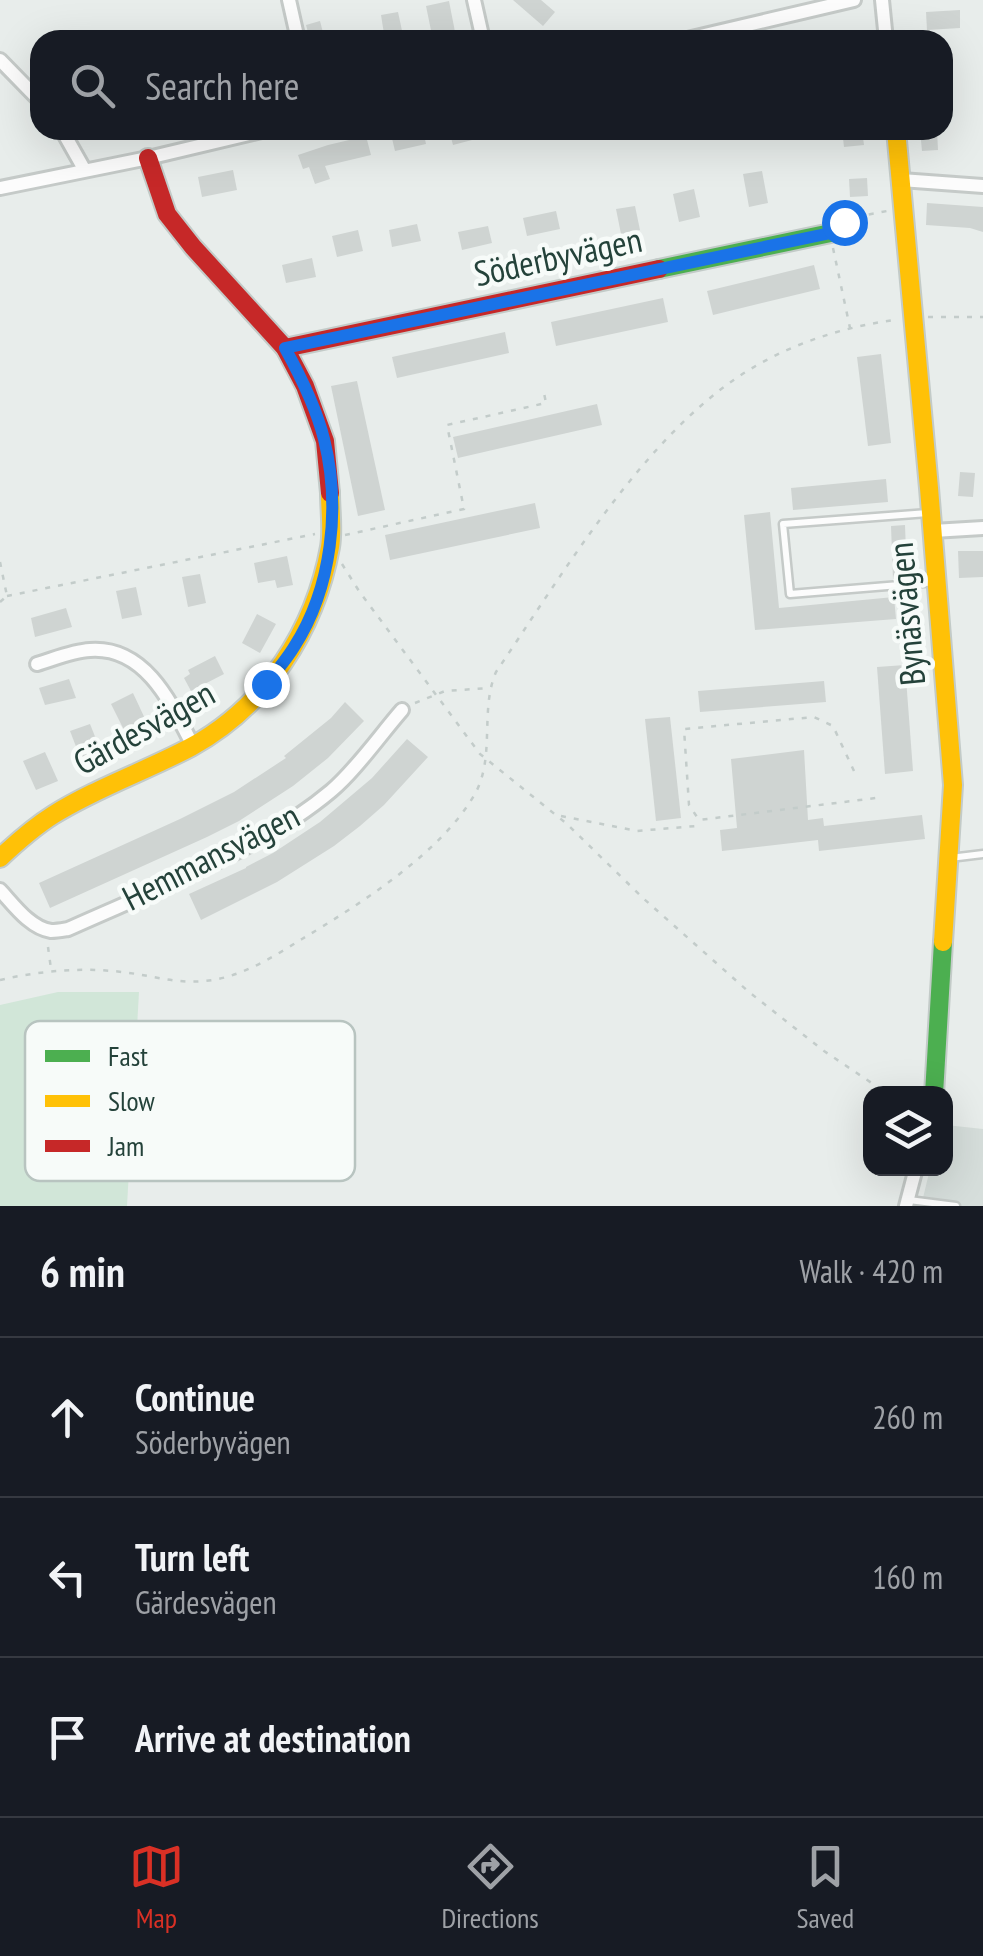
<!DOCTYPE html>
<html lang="en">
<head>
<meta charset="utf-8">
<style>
  :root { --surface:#171b24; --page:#242831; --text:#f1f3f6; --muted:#9ea1a6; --line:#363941; --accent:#d93025 }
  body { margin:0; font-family:"PT Sans Narrow",sans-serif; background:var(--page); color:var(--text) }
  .controls { position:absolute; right:30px; bottom:30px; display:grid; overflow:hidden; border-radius:20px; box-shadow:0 10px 40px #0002 }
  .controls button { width:90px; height:90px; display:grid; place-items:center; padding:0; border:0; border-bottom:2px solid var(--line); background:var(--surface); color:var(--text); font:50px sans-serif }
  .stop { position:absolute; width:30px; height:30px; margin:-22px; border:8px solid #1a73e8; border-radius:50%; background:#fff }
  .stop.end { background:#1a73e8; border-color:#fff; box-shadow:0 2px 10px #0008 }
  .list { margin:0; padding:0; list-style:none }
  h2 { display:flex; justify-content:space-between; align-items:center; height:130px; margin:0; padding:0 40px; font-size:42px }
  h2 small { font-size:32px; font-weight:400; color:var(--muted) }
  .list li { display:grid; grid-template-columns:65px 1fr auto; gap:30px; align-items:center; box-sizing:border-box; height:160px; padding:0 40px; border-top:2px solid var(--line) }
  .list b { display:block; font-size:38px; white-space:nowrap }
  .list p { margin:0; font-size:32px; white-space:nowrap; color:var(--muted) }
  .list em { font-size:32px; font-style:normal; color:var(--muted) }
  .icon { flex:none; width:55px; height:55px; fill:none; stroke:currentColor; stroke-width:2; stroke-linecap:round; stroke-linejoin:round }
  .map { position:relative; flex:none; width:983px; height:1206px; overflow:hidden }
  .search { position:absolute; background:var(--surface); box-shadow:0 10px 40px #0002; left:30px; right:30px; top:30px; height:110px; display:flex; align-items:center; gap:25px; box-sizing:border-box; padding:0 35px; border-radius:30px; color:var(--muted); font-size:38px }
  .sheet { height:610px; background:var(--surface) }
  nav { display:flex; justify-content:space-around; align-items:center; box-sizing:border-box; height:140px; border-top:2px solid var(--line); background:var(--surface); font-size:28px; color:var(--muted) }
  nav a { display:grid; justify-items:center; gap:5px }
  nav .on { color:var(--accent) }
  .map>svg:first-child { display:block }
</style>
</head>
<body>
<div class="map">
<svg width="983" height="1206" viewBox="0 0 983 1206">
  <rect width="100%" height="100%" fill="#e8edeb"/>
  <!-- built -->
  <polygon fill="#d6dedb" points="946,1125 983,1129 983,1206 921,1206 930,1169 946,1168"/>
  <!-- green -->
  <polygon fill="#d1e6d8" points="58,992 139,992 127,1206 0,1206 0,1005"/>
  <!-- building -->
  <g fill="#cfd4d2">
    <polygon points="513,0 541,0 555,12 543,26"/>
    <polygon points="449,1 456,37 433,40 426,6"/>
    <polygon points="960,10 960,28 927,30 926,12"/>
    <polygon points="398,12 404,40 385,40 381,15"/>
    <polygon points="320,21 325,40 310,40 306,25"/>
    <polygon points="390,130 423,130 426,144 395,151"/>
    <polygon points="449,130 495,130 495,134 453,145"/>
    <polygon points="842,130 862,130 864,145 844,147"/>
    <polygon points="920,130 937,130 938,150 922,151"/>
    <polygon points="366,136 371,155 325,166 330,179 315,184 309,167 303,169 298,155 328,145"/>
    <polygon points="233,170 237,190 202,197 198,177"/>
    <polygon points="762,171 768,203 749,207 743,174"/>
    <polygon points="867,178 868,196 850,197 849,179"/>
    <polygon points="694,189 700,217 679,222 673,194"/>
    <polygon points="927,203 983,207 983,232 970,228 926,225"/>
    <polygon points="635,206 640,230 621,234 616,209"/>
    <polygon points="556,211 560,229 527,236 523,218"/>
    <polygon points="417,224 421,241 392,247 389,230"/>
    <polygon points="488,226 492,243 462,250 458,232"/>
    <polygon points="358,230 363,251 337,257 332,236"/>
    <polygon points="312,258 316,277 286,283 282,265"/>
    <polygon points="814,265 820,289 713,315 707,291"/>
    <polygon points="663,298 668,322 556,346 551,322"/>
    <polygon points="505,332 509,353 397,378 392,357"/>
    <polygon points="881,354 891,443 868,446 857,357"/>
    <polygon points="357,381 385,510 358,516 331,386"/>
    <polygon points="597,404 602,425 458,458 453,437"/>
    <polygon points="960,472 975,473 973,497 958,496"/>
    <polygon points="886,479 888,502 793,510 791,488"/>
    <polygon points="535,503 540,528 390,560 385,535"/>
    <polygon points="770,512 779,608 894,597 896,619 755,630 744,515"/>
    <polygon points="905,525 907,578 893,579 891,526"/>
    <polygon points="958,551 983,551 983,577 959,578"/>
    <polygon points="287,556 293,585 277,588 275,580 258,583 254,563"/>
    <polygon points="200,574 206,603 188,607 182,577"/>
    <polygon points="136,587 142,615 122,619 116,591"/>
    <polygon points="66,608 72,627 35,637 31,618"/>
    <polygon points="257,614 276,624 260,653 242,643"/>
    <polygon points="215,656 224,674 191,691 184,678 190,674 188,670"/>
    <polygon points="905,665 913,771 885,774 877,667"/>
    <polygon points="69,679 76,698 45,705 39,688"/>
    <polygon points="824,681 826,702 700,712 698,691"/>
    <polygon points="133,693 147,723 126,734 111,704"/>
    <polygon points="345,702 364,721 328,758 293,786 239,821 207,837 50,908 39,883 180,819 234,792 286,758 284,756 331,718"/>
    <polygon points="670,717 681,818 656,821 645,719"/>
    <polygon points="90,724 102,754 82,762 70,731"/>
    <polygon points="407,739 428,757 384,805 360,826 334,846 277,882 201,920 189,894 246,868 246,867 273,853 320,822 372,778"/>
    <polygon points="804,750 808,820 823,818 824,826 922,815 925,839 819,851 818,840 722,851 720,830 737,828 731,759"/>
    <polygon points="45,752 58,781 36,790 23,761"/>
  </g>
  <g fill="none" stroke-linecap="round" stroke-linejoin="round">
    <defs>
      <g id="lane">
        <polyline points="928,513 783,524 790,594 936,582"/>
        <polyline points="950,858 983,854"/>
        <polyline points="909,1200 956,1206"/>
      </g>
      <g id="street">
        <polyline points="289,0 298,40"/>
        <polyline points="474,0 483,40"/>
        <polyline points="882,0 886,40"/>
        <polyline points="683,40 854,0"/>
        <polyline points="0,60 40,101"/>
        <polyline points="62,130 84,169"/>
        <polyline points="901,180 983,186"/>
        <polyline points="0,188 148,158 266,130"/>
        <polyline points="933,531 983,528"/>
        <path d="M37,664C54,659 72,651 90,650C146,646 172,705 193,746"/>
        <path d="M0,890C13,904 30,928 51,931C57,931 62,930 68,929C152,891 261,850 331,791C355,771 381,734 402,710"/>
        <polyline points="906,1206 916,1168"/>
      </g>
      <g id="fast">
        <polyline points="659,269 845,230"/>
        <polyline points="934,1094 943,942"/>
      </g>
      <g id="slow">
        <polyline points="896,130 929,488 953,785 943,942"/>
        <path d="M0,858C17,842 34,827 53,815C96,788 146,771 191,747C266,706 315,630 330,547C333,530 330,511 330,493"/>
      </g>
      <g id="jam">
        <polyline points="148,158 167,214 193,247 285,348 305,386 325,441 330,493"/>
        <polyline points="285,348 659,269"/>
      </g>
    </defs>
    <!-- lane casing -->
    <use href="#lane" stroke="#c5cac8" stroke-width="11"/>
    <!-- street casing -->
    <use href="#street" stroke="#c5cac8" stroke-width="18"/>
    <!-- fast casing -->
    <use href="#fast" stroke="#c3cbc8" stroke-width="22"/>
    <!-- slow casing -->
    <use href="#slow" stroke="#c3cbc8" stroke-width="22"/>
    <!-- jam casing -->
    <use href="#jam" stroke="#c3cbc8" stroke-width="22"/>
    <!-- path -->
    <g stroke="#c3ccca" stroke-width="2.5" stroke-dasharray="5 8" stroke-linecap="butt">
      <polyline points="856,217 887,211"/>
      <polyline points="833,248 850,328"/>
      <polyline points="928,317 983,317"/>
      <polyline points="345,535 464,509 447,425 546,403 543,388"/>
      <polyline points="0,562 7,596 0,602"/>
      <polyline points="342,564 359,591 480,754 567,824 644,899 749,992 824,1051 888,1094"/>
      <polyline points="7,596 315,534"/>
      <polyline points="415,703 445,691 489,688"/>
      <polyline points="854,771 833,726 814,717 684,729 689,805 699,820 876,798"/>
      <polyline points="561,816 637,831 696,826 698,821"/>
      <polyline points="48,947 51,969"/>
      <path d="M0,980C39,971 81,967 122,972C150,975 176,984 205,981C240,978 273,957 302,939C360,904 443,852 476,792C495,755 480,709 496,672C562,575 640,443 738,377C784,346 841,327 895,320"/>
    </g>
    <!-- lane -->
    <use href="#lane" stroke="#fcfcfc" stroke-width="6"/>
    <!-- street -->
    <use href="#street" stroke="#fcfcfc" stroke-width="12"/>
    <!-- fast -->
    <use href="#fast" stroke="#4caf50" stroke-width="18"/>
    <!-- slow -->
    <use href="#slow" stroke="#ffc107" stroke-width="18"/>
    <!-- jam -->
    <use href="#jam" stroke="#c62828" stroke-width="18"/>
  </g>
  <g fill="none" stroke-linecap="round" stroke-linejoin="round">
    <!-- route -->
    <path stroke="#1a73e8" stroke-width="12" d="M266,684C276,672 286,660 294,647C332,588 341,507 324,439C316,407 301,377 285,348L845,230L844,222"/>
  </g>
  <g text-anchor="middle" stroke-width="9" stroke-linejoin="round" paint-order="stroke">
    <!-- street labels -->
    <g font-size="35" fill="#24423a" stroke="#f7fbf9">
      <text transform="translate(558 257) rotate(-12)" y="12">Söderbyvägen</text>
      <text transform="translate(907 614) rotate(-95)" y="12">Bynäsvägen</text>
      <text transform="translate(144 728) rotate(-29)" y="12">Gärdesvägen</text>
      <text transform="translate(211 857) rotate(-27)" y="12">Hemmansvägen</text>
    </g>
  </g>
  <!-- legend -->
  <rect x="25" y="1021" width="330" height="160" rx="15" fill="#f7fbf9" stroke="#b8c4c0" stroke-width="2.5"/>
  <rect x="45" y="1050" width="45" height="12" fill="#4caf50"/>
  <rect x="45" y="1095" width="45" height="12" fill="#ffc107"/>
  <rect x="45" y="1140" width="45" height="12" fill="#c62828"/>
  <g font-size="28" fill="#24423a">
    <text x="108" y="1066">Fast</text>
    <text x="108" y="1111">Slow</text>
    <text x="108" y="1156">Jam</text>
  </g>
</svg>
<div class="controls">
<button><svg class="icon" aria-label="layers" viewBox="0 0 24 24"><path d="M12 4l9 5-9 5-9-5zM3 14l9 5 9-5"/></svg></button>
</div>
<div class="stop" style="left:844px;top:222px"></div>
<div class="stop end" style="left:266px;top:684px"></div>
<div class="search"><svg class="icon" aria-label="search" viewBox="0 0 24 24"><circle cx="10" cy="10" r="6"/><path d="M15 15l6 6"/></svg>Search here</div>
</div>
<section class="sheet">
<h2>6 min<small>Walk · 420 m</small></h2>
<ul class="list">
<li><svg class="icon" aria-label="ahead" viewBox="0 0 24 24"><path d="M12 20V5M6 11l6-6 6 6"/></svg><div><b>Continue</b><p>Söderbyvägen</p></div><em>260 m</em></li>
<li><svg class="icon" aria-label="left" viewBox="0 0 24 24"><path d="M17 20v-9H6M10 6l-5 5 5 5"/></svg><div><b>Turn left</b><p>Gärdesvägen</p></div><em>160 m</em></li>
<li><svg class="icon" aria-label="arrive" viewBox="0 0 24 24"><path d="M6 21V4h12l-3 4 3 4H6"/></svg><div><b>Arrive at destination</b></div></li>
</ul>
</section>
<nav>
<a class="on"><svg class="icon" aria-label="map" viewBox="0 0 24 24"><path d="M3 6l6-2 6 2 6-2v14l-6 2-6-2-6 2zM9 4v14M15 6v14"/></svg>Map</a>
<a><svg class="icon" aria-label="directions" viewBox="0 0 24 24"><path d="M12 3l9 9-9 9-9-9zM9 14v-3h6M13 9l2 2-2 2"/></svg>Directions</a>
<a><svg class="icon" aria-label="saved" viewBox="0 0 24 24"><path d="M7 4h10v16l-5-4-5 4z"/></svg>Saved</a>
</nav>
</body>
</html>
